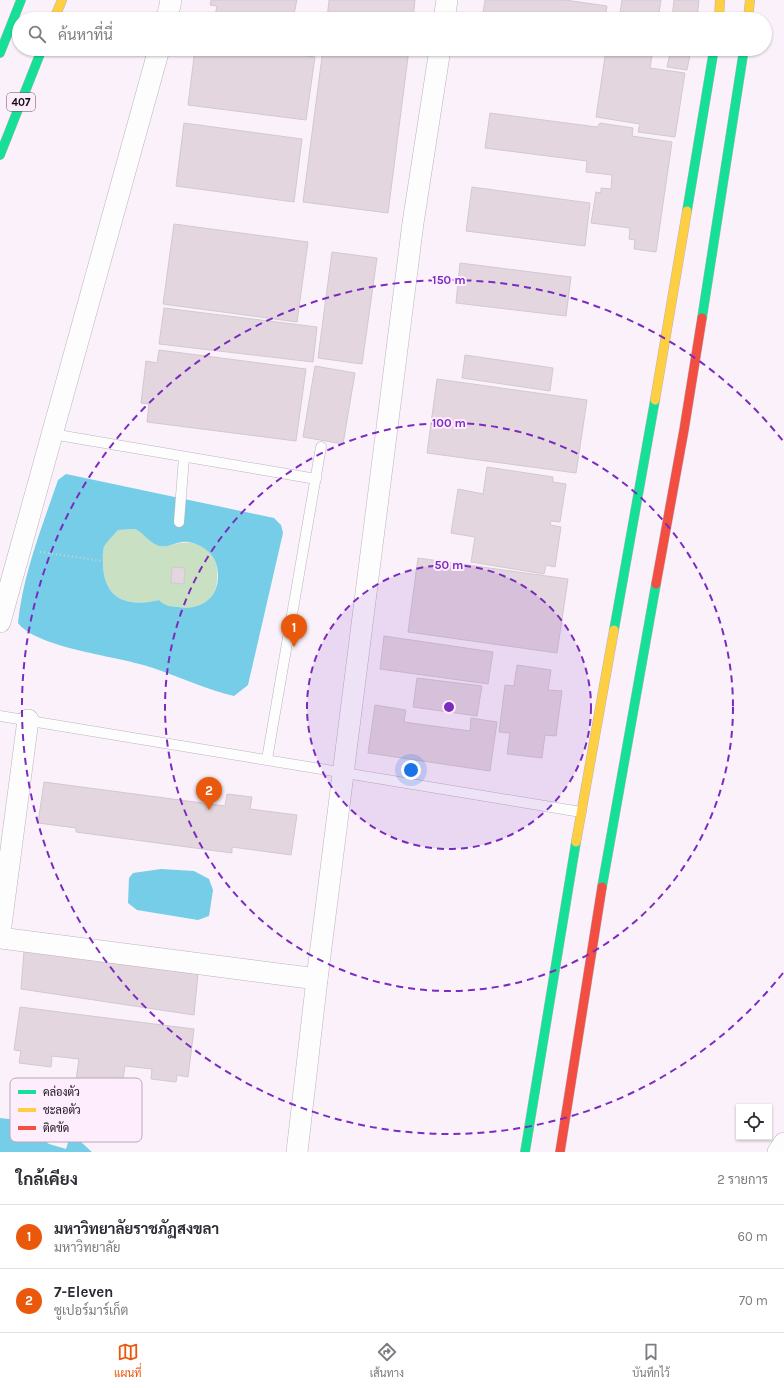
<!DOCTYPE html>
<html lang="th">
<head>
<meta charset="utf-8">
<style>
  :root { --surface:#fff; --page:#f2f2f3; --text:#2b2b33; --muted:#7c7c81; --line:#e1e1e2; --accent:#ea580c }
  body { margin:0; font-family:Karla,Sarabun,sans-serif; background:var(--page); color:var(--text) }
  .controls { position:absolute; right:12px; bottom:12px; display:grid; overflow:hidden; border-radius:0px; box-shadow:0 1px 3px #0004 }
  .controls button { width:36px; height:36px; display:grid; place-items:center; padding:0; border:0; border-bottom:1px solid var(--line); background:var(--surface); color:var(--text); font:20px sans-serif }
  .you { position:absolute; left:411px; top:770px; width:14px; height:14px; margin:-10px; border:3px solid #fff; border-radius:50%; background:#1a73e8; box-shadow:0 0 0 6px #1a73e833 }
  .badge { display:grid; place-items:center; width:26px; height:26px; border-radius:50%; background:var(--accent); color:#fff; font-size:13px; font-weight:700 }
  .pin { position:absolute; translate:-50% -33px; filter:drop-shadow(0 1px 2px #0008) }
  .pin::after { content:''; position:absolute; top:21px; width:14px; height:12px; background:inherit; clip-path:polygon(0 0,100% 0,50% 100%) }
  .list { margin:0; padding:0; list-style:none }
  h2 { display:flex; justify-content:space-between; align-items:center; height:52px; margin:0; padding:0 16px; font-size:17px }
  h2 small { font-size:13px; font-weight:400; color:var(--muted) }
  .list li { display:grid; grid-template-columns:26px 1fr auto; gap:12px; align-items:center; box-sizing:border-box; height:64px; padding:0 16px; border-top:1px solid var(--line) }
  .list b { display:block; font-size:15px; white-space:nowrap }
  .list p { margin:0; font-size:13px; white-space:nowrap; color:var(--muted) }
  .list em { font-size:13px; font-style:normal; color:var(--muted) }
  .icon { flex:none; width:22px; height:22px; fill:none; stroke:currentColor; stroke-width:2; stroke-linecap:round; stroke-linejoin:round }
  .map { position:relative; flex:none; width:784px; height:1152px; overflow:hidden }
  .search { position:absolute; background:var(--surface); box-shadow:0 1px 3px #0004; left:12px; right:12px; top:12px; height:44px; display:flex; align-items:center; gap:10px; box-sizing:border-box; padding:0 14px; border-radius:22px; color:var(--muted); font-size:15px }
  .sheet { height:180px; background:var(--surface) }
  nav { display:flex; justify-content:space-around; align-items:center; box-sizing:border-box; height:56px; border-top:1px solid var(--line); background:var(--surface); font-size:11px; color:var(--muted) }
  nav a { display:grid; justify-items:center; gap:2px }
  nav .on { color:var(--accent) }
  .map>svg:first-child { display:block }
</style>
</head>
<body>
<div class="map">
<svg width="784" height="1152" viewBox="0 0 784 1152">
  <rect width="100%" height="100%" fill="#faf1fa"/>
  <!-- green -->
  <path fill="#cae0c3" d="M135,529C145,534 149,543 159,546C163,547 167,546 171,545C185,541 196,541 208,551C215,556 217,563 217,572C219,598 204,611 178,607C169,606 165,606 159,600C129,607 105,601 103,566C103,560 102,550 105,545C108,539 114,535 118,530Z"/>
  <!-- water -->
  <g fill="#75cde8" fill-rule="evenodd">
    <path d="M66,474L274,518L281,525L283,533L248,685L234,696C205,689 180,677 153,668C120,656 38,649 18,623C23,574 42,527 58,480ZM135,529C145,534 149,543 159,546C166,548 175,543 182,542C194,540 213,551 216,563C224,591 207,612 178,607C169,606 165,606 159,600C129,607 105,601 103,566C103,560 102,550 105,545C108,540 114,535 118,530Z"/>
    <polygon points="161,869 194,871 209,879 213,890 209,916 198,920 137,910 128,903 129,878 133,873"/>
    <polygon points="0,1118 17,1120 49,1144 66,1149 71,1133 92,1152 0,1152"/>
  </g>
  <!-- building -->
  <g fill="#e4d6de" stroke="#d2c9d0">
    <polygon points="211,0 297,0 293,19 231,19 215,16 217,6 210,5"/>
    <polygon points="329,0 415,0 413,19 327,19"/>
    <polygon points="485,0 565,0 607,6 605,19 482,19"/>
    <polygon points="622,0 661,0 658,19 619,19"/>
    <polygon points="674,0 699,0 697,19 672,19"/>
    <polygon points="195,49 252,49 315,57 306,120 188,105"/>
    <polygon points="323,49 409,49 388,213 303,202"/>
    <polygon points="579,49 600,49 600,52"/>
    <polygon points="614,49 653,49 650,68 685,73 675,137 638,132 640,124 596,117 606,50 614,52"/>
    <polygon points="671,49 691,49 687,70 667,67"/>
    <polygon points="490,113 597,127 600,123 633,128 632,136 672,142 656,252 634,249 635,240 629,239 630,228 591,223 596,192 601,193 601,188 611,189 612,175 586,172 587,161 485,148"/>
    <polygon points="184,123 302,139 294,202 176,186"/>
    <polygon points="472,187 590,203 585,246 466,231"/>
    <polygon points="174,224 308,242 297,322 163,304"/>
    <polygon points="332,252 377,258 362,364 318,358"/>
    <polygon points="460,263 571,277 566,316 456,303"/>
    <polygon points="164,308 317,327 313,362 159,344"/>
    <polygon points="159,350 306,369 296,441 147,422 149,404 141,403 146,361 157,363"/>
    <polygon points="465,355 553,368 550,391 462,378"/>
    <polygon points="315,366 355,373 343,444 303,437"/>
    <polygon points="437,379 587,400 576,473 427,453"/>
    <polygon points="487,467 553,477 553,482 566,484 560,522 551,521 550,525 561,527 555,567 546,565 544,574 471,562 475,537 451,533 458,489 483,494"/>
    <polygon points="418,558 568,579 557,653 408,632"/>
    <polygon points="172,567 185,568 184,584 171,583"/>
    <polygon points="384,636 493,652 488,684 380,669"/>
    <polygon points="517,665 551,670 548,690 562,691 556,736 545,735 542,758 507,754 510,733 499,732 505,685 514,686"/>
    <polygon points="417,678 482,686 477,716 413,707"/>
    <polygon points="375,705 406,710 404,722 470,731 471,718 497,722 490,771 368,753"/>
    <polygon points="44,782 225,806 227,794 252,797 250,809 297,815 291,855 232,847 232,853 76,832 76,828 38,823"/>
    <polygon points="24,951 198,974 194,1015 21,989"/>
    <polygon points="20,1007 194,1029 188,1077 177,1075 176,1082 151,1079 152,1069 125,1066 122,1086 76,1080 79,1059 52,1056 51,1067 19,1063 21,1051 14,1050"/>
  </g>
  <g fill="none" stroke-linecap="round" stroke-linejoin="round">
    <defs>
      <g id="lane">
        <polyline points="52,434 316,479"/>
        <polyline points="179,522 184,457"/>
        <polyline points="0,716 581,812"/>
        <polyline points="267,759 321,447"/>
      </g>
      <g id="street">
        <polyline points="167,19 171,0"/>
        <polyline points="444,19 447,0"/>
        <polyline points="0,622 159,49"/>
        <polyline points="0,933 28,720"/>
        <polyline points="0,938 317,979"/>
        <polyline points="297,1152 317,979 413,223 440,49"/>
        <polyline points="778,1152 784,1143"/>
      </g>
      <g id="fast">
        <polyline points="0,53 21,0"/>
        <polyline points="0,155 42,49"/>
        <polyline points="687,211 714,49"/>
        <polyline points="702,318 744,49"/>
        <polyline points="614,630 655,400"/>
        <polyline points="602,887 656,584"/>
        <polyline points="525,1152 576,842"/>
      </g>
      <g id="slow">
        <polyline points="54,19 62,0"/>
        <polyline points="719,19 720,0"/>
        <polyline points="748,19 750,0"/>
        <polyline points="655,400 687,211"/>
        <polyline points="576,842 614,630"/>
      </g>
      <g id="jam">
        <polyline points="656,584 684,430 702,318"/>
        <polyline points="560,1152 602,887"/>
      </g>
    </defs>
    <!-- lane casing -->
    <use href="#lane" stroke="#bbb4bb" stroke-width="11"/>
    <!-- street casing -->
    <use href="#street" stroke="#bbb4bb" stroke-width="22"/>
    <!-- fast casing -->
    <use href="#fast" stroke="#bbb4bb" stroke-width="10"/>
    <!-- slow casing -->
    <use href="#slow" stroke="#bbb4bb" stroke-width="10"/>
    <!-- jam casing -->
    <use href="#jam" stroke="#bbb4bb" stroke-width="10"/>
    <!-- path -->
    <polyline stroke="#d1ced1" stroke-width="2.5" stroke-dasharray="1 3" stroke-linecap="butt" points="40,552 103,561"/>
    <!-- lane -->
    <use href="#lane" stroke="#fefdfe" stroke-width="10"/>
    <!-- street -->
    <use href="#street" stroke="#fefdfe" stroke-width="21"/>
    <!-- fast -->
    <use href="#fast" stroke="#16e098" stroke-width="9"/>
    <!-- slow -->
    <use href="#slow" stroke="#ffcf43" stroke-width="9"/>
    <!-- jam -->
    <use href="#jam" stroke="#f24e42" stroke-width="9"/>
  </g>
  <!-- distance rings -->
  <circle cx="449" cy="707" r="142" fill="#7b2cbf" fill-opacity=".12"/>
  <g fill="none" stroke="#7b2cbf" stroke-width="2" stroke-dasharray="7 5">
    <circle cx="449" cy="707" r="142"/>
    <circle cx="449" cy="707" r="284"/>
    <path d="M783 973A427 427 0 1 1 783 441"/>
  </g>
  <g text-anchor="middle" stroke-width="4" stroke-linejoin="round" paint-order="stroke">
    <!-- shield labels -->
    <rect fill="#feedfd" stroke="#584f58" stroke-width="1" x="7" y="93" width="28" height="18" rx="3"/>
    <g font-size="11" font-weight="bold" fill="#110b11">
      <text x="21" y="106">407</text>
    </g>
  </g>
  <!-- legend -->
  <rect x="10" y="1078" width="132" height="64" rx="6" fill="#feedfd" stroke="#b7a9b6" stroke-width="1"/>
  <rect x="18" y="1090" width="18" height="4" fill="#16e098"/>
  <rect x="18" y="1108" width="18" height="4" fill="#ffcf43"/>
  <rect x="18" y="1126" width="18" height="4" fill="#f24e42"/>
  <g font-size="11" fill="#110b11">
    <text x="43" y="1096">คล่องตัว</text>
    <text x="43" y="1114">ชะลอตัว</text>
    <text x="43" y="1132">ติดขัด</text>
  </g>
  <circle cx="449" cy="707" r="6" fill="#7b2cbf" stroke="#feedfd" stroke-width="2"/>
  <g font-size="12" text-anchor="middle" font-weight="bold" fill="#7b2cbf" stroke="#feedfd" stroke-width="4" stroke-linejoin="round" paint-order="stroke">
    <text x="449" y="284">150 m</text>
    <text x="449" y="427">100 m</text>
    <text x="449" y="569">50 m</text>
  </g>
</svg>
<div class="controls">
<button><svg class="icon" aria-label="locate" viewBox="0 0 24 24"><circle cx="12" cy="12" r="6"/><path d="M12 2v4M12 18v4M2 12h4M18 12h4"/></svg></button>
</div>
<div class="you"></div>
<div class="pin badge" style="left:294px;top:647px">1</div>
<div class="pin badge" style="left:209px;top:810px">2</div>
<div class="search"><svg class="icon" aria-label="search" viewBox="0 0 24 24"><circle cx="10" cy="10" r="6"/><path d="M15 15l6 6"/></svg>ค้นหาที่นี่</div>
</div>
<section class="sheet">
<h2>ใกล้เคียง<small>2 รายการ</small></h2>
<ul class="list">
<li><span class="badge">1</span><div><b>มหาวิทยาลัยราชภัฏสงขลา</b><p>มหาวิทยาลัย</p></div><em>60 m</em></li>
<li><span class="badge">2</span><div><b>7-Eleven</b><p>ซูเปอร์มาร์เก็ต</p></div><em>70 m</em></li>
</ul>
</section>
<nav>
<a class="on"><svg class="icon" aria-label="map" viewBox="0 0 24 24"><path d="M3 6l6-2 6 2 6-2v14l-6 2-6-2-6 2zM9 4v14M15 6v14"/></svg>แผนที่</a>
<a><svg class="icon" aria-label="directions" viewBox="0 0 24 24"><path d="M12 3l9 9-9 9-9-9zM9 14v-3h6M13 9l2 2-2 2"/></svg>เส้นทาง</a>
<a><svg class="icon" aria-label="saved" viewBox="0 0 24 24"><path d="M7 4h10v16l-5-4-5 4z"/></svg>บันทึกไว้</a>
</nav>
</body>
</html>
